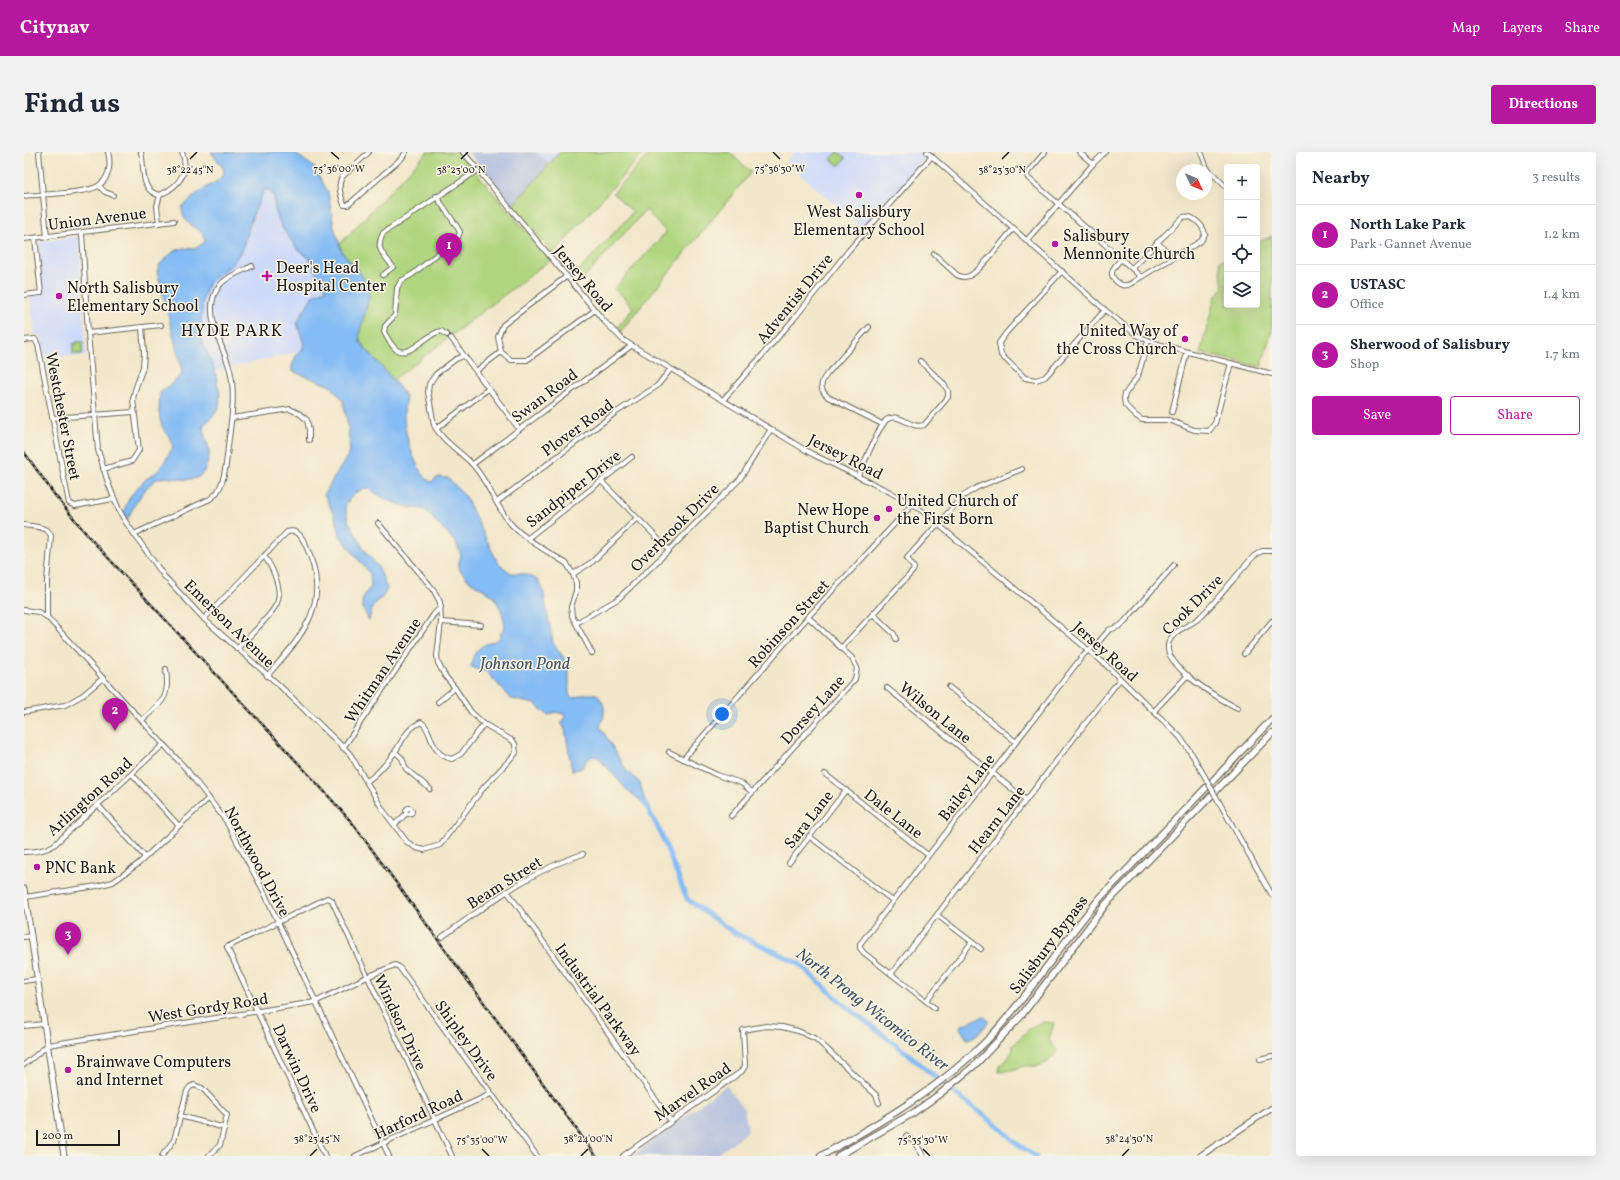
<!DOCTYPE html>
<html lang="en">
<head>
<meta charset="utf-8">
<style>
  :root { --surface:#fff; --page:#f2f2f3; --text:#1f2937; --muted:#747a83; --line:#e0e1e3; --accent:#b5179e }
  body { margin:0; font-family:Vollkorn,serif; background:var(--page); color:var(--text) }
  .controls { position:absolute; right:12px; top:12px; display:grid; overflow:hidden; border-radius:4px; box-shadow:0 4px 16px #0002 }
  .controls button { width:36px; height:36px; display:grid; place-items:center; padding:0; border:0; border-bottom:1px solid var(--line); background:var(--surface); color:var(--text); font:20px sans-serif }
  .compass { position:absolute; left:1152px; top:12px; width:36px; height:36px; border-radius:50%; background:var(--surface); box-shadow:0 4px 16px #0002; rotate:134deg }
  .scale { position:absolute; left:12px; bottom:10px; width:84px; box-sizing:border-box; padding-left:4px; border:2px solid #1c1c1c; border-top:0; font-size:11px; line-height:14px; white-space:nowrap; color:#1c1c1c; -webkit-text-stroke:3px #fcf5e5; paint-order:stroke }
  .you { position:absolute; left:698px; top:562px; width:14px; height:14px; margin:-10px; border:3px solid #fff; border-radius:50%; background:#1a73e8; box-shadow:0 0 0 6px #1a73e833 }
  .badge { display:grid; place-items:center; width:26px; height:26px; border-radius:50%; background:var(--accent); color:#fff; font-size:13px; font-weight:700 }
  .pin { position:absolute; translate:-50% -33px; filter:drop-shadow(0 1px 2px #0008) }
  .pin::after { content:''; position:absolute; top:21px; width:14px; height:12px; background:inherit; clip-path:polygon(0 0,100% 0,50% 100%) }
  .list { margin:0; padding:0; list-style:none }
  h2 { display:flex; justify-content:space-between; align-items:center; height:52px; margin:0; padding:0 16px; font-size:17px }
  h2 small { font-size:13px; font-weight:400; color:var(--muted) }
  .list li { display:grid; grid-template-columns:26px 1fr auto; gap:12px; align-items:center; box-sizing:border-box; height:60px; padding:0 16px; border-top:1px solid var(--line) }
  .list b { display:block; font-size:15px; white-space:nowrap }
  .list p { margin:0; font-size:13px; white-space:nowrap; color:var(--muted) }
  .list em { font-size:13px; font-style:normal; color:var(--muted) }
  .actions { display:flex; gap:8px; padding:12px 16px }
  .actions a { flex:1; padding:9px 0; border:1px solid var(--accent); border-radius:4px; text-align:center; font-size:14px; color:var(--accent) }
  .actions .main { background:var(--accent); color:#fff }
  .icon { flex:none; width:22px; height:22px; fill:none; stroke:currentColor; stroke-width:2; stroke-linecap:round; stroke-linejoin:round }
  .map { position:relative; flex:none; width:1248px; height:1004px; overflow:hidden; border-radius:4px }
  header { display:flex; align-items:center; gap:24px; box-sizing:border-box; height:56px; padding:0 20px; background:var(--accent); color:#fff }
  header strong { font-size:19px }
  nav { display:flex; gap:22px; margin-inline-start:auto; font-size:14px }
  .intro { display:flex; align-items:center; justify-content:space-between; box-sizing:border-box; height:96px; padding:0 24px }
  h1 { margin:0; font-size:28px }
  .button { padding:10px 18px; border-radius:4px; background:var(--accent); color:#fff; font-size:14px; font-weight:700 }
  main { display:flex; gap:24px; padding:0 24px }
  aside { flex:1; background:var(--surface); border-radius:4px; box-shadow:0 4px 16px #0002 }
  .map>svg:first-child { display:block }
</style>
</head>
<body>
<header>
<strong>Citynav</strong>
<nav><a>Map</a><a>Layers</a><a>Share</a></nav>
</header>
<div class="intro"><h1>Find us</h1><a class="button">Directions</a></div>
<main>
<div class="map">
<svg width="1248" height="1004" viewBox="0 0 1248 1004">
  <rect width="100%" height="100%" fill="#fcf5e5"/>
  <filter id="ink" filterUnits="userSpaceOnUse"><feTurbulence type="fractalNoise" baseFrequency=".025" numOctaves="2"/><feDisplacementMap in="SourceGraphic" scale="8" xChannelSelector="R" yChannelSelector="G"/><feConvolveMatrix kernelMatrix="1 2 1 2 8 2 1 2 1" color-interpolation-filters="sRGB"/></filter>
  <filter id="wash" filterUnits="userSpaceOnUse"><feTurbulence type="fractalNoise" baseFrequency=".012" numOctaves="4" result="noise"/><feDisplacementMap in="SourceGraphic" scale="16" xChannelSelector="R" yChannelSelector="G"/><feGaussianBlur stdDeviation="0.9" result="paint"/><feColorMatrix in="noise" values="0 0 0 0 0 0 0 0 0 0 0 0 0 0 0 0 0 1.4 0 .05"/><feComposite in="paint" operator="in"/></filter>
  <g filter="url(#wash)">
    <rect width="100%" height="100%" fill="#f2e7ca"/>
    <!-- built -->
    <g fill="#cedafa">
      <polygon points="512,0 536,0 525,12"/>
      <polygon points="770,0 901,0 904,4 838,77 762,9"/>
      <polygon points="240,38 245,38 250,45 251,58 274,98 286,107 296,128 303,137 288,145 273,171 280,192 278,199 191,219 176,185 179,146 185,130 210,110 218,97"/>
      <polygon points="55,84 62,204 19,205 17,183 11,184 6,145 17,143 14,90"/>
    </g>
    <!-- industrial -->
    <g fill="#b9c4de">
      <polygon points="444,0 512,0 525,12 489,53"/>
      <polygon points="702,933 720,957 724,979 691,1004 609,1004"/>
    </g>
    <!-- green -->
    <g fill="#b0d57f" stroke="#66784e">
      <polygon points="403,0 435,0 526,108 369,228 336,190 335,183 335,119 318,100 316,92"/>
      <polygon points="536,0 620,0 529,102 489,53"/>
      <polygon points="627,0 705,0 727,20 596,180 592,177 609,156 600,145 590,137 642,80 622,58 555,131 549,125 609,60 589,41"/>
      <polygon points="814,0 822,6 815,14 807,7"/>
      <polygon points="1248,84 1248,177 1237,215 1176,201 1191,145 1199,136 1196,109 1203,106 1203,153 1233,153 1233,91"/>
      <polygon points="52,190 59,190 58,202 49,202 49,192 52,192"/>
      <path d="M1019,870L1030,871L1025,888L1033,899C1029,907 1022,912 1013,914C1009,915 1005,913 1000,914C992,917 984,919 975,920V914C981,908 990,903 989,893L1007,875Z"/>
    </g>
    <!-- water -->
    <g fill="#84bcf5" stroke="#506c88">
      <path d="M187,0H269L290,15L304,40L310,75L318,100L335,119L344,134L345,146L335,183L336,190L371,230L382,245C381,251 380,258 380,264C380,281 392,322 407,330L414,325L424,326L441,344L474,411L487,421L501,422L514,428L519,438L529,491L540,506L545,519V543L549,546L562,542H573C582,554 582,560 576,574L602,618L616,631L622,653L602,637L574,605L569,604L562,609L558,616L548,619L541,577L537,571L541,565L540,562L531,560L525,563L520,560L511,552L487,547L463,520L447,515C449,497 457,493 474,488L481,473L478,460L470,444L444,428L435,417V411L437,403L432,391L400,357C380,356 360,349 345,336C333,337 327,344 321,354L324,368L342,400L355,416L363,437L358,446L354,448L348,456L345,469C338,454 333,449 347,435L346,422L316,384L312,367L300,342L326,300L324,274L319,248L307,234L268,219V214L273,201L278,199L280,192L273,171L288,145L303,137L296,128L286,107L274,98L257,74L251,58L250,45L245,38H240L229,63L218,97L210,110L185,130L179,146L176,185L191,219L196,243L195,255L188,265L179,274C179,284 186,293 185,303C185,306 184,309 183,312C174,342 145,317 130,329C119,337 108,356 103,369C94,355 112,337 122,327C126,324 131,322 135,318C137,316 147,299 149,295C147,284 143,284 139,276C134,268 135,250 136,241L158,223L157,214L133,119L136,112L150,99L159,96L171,97L181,90C180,72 160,80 158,55L175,40L196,27L200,20L199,16Z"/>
      <path d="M960,864L965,869C959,877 953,885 943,887L936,876L938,873Z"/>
    </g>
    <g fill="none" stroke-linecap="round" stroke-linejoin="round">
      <!-- river -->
      <polyline stroke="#84bcf5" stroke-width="5" points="618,648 622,653 637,682 663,747 709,780 774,811 824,856 883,901 929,940 974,974 992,991 1012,1004"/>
    </g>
  </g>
  <g filter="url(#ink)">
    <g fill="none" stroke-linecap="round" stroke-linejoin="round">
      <defs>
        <g id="minor">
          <polyline points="15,0 23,85"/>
          <path d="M117,0C121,15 115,40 136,43"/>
          <path d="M345,0L318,25C313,34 317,43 320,53H324L378,6L382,0"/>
          <polyline points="439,0 580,169 599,188 788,302 866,340 897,358 1081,512 1156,585 1169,604 1181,625"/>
          <polyline points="903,0 1081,158 1114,184 1134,192 1248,222"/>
          <path d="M1021,0L1004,20L1003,23L1004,26C1042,58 1080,91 1117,125C1113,127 1108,132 1103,133C1097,135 1087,127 1088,120C1089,115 1094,111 1097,107"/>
          <polyline points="1055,0 1069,12"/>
          <polyline points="1177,0 1183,16 1203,36"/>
          <polyline points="75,34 81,40 89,43"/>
          <path d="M0,44C17,42 61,42 74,34C86,26 87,12 84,0"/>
          <path d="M412,44L432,73L436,80L434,85L389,122L377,129L373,136L371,163L361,174L360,180C363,185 367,194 373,198C386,206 403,181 417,179L423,183"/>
          <path d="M135,71L133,54L136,43C155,34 166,21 158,0"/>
          <polyline points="58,81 64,181 74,298 84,331 95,358 101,369 140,424 180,467 255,533 326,602 359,658 383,690 392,696 400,698 416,693 460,635 492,601 491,592 489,589 460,572 447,560 431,536 421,524 414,511 413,504 417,470 416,450 409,437 354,371"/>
          <polyline points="0,87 150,69"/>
          <polyline points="1003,88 1069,12 1081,0"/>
          <polyline points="1133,90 1149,106"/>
          <path d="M910,102L933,123C937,125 940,126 945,124C956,120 980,87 990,76"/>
          <path d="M1108,116L1159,65C1168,62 1179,73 1181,82L1177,89L1117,125"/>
          <polyline points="1038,119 982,181 975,191 977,203 1001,226 1012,228 1021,225 1081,158"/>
          <path d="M359,123L369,115C359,101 351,98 359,81L454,18"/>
          <polyline points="0,143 17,141 11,86"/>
          <path d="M845,175L803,222C796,231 795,237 804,245L858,272"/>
          <polyline points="64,181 137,173"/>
          <polyline points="427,186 495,277"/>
          <polyline points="0,188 11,187 14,193 45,351 51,354 89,347"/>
          <polyline points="1124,189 1114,224 1101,242 1100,247 1101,253 1112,264 1118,268 1145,268 1170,278 1185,279 1191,271 1207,211"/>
          <polyline points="477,200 487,208 503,208 571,158"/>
          <polyline points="477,200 474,185 479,173 543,124"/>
          <path d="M440,204L432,207L412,222L405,232L404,240L410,273C418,289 436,299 448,312C464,329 471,353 486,371C500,387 525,400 543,412L549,422L552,431V439L547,455L548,464L568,501"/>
          <polyline points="452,219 477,200"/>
          <polyline points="699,248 769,168 825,98 908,4"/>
          <polyline points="1148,260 1163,200"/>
          <polyline points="28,266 110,260"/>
          <polyline points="208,266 266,257 276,262 283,268 285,278 285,288"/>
          <polyline points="412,277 464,237"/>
          <polyline points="449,312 607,194"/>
          <polyline points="79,317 108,309 115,298 109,247 111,238 119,215 120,201 118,175"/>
          <path d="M834,324L854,280L862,268C876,259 886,278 900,273L921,249L924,245V239L919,231L896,209"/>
          <polyline points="577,329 645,398"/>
          <polyline points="473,350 591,261 633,234 646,218"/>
          <path d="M0,373C9,375 24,374 27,384L23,429V465"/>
          <path d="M110,382L186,347C192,343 196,337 198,330C202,319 203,306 204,294C207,269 212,243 206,218C200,195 179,163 192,139C199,125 215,121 228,114"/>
          <polyline points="504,386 608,305"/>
          <polyline points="549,422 568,410 613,366"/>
          <polyline points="0,458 14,460 23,465 163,618 202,669 238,736 365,1004"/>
          <polyline points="849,462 870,482 872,487"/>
          <path d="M180,467L263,380C274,377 278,385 282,394C309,451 279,483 243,524"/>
          <polyline points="417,470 457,473"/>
          <polyline points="552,471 594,447 645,398 716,327 747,277"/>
          <polyline points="817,496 889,419 890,416 883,406 939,344 954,335 998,317"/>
          <path d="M213,497C224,485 247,465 253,451C259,438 248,414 240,404"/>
          <polyline points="1220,502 1248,469"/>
          <polyline points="925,535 992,590"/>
          <polyline points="863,536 1002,648"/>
          <polyline points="414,550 431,536"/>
          <path d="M1214,556C1197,549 1140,514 1144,493C1147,478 1165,475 1175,466C1195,447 1211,424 1230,404L1238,399H1248"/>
          <polyline points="1130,559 1164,523"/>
          <polyline points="0,560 41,553 59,543 79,526"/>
          <path d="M118,568C139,549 146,547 142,517"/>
          <polyline points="319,596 410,462 417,455"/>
          <polyline points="371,600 378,606 382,617 406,637"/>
          <polyline points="645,600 693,623 717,631 728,640"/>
          <polyline points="659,607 784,465 888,353"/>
          <polyline points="108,622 155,674"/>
          <polyline points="801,622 904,703"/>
          <path d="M343,629C354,622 363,611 371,600C380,587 381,578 397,570C409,577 404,602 428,607L437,602L460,572"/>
          <polyline points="1195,650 1248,743"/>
          <polyline points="74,653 121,705"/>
          <circle cx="385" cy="659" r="3"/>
          <polyline points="707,664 831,527 833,516 828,506 784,465"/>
          <polyline points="371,672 382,662"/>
          <polyline points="785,684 869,749"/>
          <path d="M0,700C11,700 21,699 30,693L140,592"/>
          <polyline points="765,711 822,638"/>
          <polyline points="483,739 647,969"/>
          <polyline points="1,745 73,734 89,730 114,712 185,646"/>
          <polyline points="913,763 957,797"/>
          <polyline points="0,785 7,784"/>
          <path d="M418,785C462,754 507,718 559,702"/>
          <polyline points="867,822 1096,527"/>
          <polyline points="0,829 13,827"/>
          <polyline points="902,849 948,790"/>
          <polyline points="911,856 840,801 836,796 836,792 1060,502 1071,494 1085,478 1096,474 1101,469 1150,413"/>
          <polyline points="0,874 20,872"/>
          <polyline points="1236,907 1248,904"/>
          <polyline points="0,913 24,893 291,850 343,825 371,813 375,815 513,1004"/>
          <polyline points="156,964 201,976"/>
          <polyline points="882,984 892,991 899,1004"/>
          <polyline points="138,1004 150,988 163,939 166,935 170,933 178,936 203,963 196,993 185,1004"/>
          <polyline points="301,1004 203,795 303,746 308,748 309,751 428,1004"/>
          <polyline points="331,1004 467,942"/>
          <polyline points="599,1004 718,919 721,914 719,878 742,874 758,875 774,879 792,887 852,943 855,951"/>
        </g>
        <g id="major">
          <polyline points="0,737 40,1004"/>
          <polyline points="1176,1004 1248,956"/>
        </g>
        <g id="highway">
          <path d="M797,1004C859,969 920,934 969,882C1008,839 1038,790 1076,746L1248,567"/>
          <polyline points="814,1004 889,961 917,941 951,913 997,864 1082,752 1248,581"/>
        </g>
      </defs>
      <!-- minor casing -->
      <use href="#minor" stroke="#676359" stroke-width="6"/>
      <!-- major casing -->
      <use href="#major" stroke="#676359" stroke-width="7"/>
      <!-- highway casing -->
      <use href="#highway" stroke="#676359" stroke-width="8"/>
      <!-- minor -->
      <use href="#minor" stroke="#fff" stroke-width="4"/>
      <!-- major -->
      <use href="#major" stroke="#fff" stroke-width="5"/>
      <!-- highway -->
      <use href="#highway" stroke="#fff" stroke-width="5.5"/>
      <defs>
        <polyline id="rail" points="0,300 30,342 64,384 299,638 330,673 572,1004"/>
      </defs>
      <!-- rail casing -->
      <use href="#rail" stroke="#1c1c1c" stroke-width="2.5"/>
      <!-- rail -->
      <use href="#rail" stroke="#fcf5e5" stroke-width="1" stroke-dasharray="3" stroke-linecap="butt"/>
      <defs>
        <polyline id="minor-bridge" points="1181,625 1195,650"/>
      </defs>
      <!-- minor-bridge casing -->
      <use href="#minor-bridge" stroke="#676359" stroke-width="6" stroke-linecap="butt"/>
      <!-- minor-bridge -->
      <use href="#minor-bridge" stroke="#fff" stroke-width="4"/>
    </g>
  </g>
  <!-- ticks -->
  <path fill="none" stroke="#1c1c1c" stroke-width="1.5" d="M307,0L315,7M749,0L756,7M166,7L173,0M437,7L444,0M978,7L985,0M458,997L465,1004M899,997L906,1004M286,1004L293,997M557,1004L564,997M1098,1004L1105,997"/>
  <!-- markers -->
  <g fill="#b5179e" stroke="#fcf5e5" stroke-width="1.5">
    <circle cx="835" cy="43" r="4"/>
    <circle cx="1031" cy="92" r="4"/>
    <path d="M241 118h4v4h4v4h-4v4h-4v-4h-4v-4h4z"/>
    <circle cx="35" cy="144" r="4"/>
    <circle cx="1161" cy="187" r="4"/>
    <circle cx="865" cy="357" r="4"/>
    <circle cx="853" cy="366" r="4"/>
    <circle cx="13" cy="715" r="4"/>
    <circle cx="44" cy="918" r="4"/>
  </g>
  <g text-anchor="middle" stroke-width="3" stroke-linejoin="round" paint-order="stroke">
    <!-- poi labels -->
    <g font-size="16" fill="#1c1c1c" stroke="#fcf5e5" text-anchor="start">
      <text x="835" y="65" text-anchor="middle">West Salisbury<tspan x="835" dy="18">Elementary School</tspan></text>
      <text x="1039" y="89">Salisbury<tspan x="1039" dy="18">Mennonite Church</tspan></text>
      <text x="252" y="121">Deer's Head<tspan x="252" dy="18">Hospital Center</tspan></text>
      <text x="43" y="141">North Salisbury<tspan x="43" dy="18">Elementary School</tspan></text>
      <text x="1153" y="184" text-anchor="end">United Way of<tspan x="1153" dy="18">the Cross Church</tspan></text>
      <text x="873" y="354">United Church of<tspan x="873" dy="18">the First Born</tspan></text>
      <text x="845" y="363" text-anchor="end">New Hope<tspan x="845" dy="18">Baptist Church</tspan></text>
      <text x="21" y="721">PNC Bank</text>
      <text x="52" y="915">Brainwave Computers<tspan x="52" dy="18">and Internet</tspan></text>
    </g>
    <!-- street labels -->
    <g font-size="16" fill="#1c1c1c" stroke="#fcf5e5">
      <text transform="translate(73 66) rotate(-7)" y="6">Union Avenue</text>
      <text transform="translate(560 126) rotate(50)" y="6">Jersey Road</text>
      <text transform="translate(770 146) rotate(-51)" y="6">Adventist Drive</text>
      <text transform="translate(520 243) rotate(-37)" y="6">Swan Road</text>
      <text transform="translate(40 264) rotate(79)" y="6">Westchester Street</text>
      <text transform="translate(553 275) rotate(-36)" y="6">Plover Road</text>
      <text transform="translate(822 304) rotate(27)" y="6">Jersey Road</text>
      <text transform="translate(549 336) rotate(-38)" y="6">Sandpiper Drive</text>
      <text transform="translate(650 375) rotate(-45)" y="6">Overbrook Drive</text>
      <text transform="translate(1168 452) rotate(-45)" y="6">Cook Drive</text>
      <text transform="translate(206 471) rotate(44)" y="6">Emerson Avenue</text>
      <text transform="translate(764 471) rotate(-48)" y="6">Robinson Street</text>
      <text transform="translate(1082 499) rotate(42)" y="6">Jersey Road</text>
      <text transform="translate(358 518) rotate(-56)" y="6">Whitman Avenue</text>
      <text transform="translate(788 557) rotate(-48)" y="6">Dorsey Lane</text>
      <text transform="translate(912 560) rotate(39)" y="6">Wilson Lane</text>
      <text transform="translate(942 635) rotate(-52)" y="6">Bailey Lane</text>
      <text transform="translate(65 644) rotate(-42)" y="6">Arlington Road</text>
      <text transform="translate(870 661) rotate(38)" y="6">Dale Lane</text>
      <text transform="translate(784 667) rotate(-52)" y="6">Sara Lane</text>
      <text transform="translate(972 667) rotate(-52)" y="6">Hearn Lane</text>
      <text transform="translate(234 709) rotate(62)" y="6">Northwood Drive</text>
      <text transform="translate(480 730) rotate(-32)" y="6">Beam Street</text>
      <text transform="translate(1024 792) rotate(-53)" y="6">Salisbury Bypass</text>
      <text transform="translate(575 847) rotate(54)" y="6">Industrial Parkway</text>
      <text transform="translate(184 855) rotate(-9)" y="6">West Gordy Road</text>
      <text transform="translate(377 870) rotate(65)" y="6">Windsor Drive</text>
      <text transform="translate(443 888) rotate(54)" y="6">Shipley Drive</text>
      <text transform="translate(274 916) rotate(65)" y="6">Darwin Drive</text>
      <text transform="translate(668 939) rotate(-35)" y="6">Marvel Road</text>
      <text transform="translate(394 962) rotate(-25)" y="6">Harford Road</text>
    </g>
    <!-- neighbourhood labels -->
    <g font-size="17" letter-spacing="1" fill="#1c1c1c" stroke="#fcf5e5">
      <text x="208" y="184">HYDE PARK</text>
    </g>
    <!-- water labels -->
    <g font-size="17" font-style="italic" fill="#405468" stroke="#fcf5e5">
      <text x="501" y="517">Johnson Pond</text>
      <text transform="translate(849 857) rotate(38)" y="6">North Prong Wicomico River</text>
    </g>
  </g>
  <g font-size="10" text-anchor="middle" fill="#1c1c1c" stroke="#fcf5e5" stroke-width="3" stroke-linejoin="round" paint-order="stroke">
    <text x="756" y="20">75°36'30"W</text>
    <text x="315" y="20">75°36'00"W</text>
    <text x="978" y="21">38°23'30"N</text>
    <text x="166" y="21">38°22'45"N</text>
    <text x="437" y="21">38°23'00"N</text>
    <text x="293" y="990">38°23'45"N</text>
    <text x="564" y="990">38°24'00"N</text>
    <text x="1105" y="990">38°24'30"N</text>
    <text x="458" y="991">75°35'00"W</text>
    <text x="899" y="991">75°35'30"W</text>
  </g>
</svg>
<div class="controls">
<button>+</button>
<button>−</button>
<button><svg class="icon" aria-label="locate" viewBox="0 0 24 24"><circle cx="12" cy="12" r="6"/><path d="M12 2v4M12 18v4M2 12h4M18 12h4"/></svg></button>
<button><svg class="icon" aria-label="layers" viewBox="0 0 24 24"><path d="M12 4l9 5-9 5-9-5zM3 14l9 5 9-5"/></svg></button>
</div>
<svg class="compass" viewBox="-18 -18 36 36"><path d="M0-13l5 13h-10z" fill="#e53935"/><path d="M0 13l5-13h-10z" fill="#747a83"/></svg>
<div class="scale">200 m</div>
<div class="you"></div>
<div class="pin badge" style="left:425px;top:114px">1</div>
<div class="pin badge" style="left:91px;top:579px">2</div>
<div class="pin badge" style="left:44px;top:803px">3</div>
</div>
<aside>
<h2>Nearby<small>3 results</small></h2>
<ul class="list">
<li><span class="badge">1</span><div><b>North Lake Park</b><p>Park · Gannet Avenue</p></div><em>1.2 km</em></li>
<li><span class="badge">2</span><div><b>USTASC</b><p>Office</p></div><em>1.4 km</em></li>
<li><span class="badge">3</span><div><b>Sherwood of Salisbury</b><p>Shop</p></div><em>1.7 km</em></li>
</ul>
<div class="actions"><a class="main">Save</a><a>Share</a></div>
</aside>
</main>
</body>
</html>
